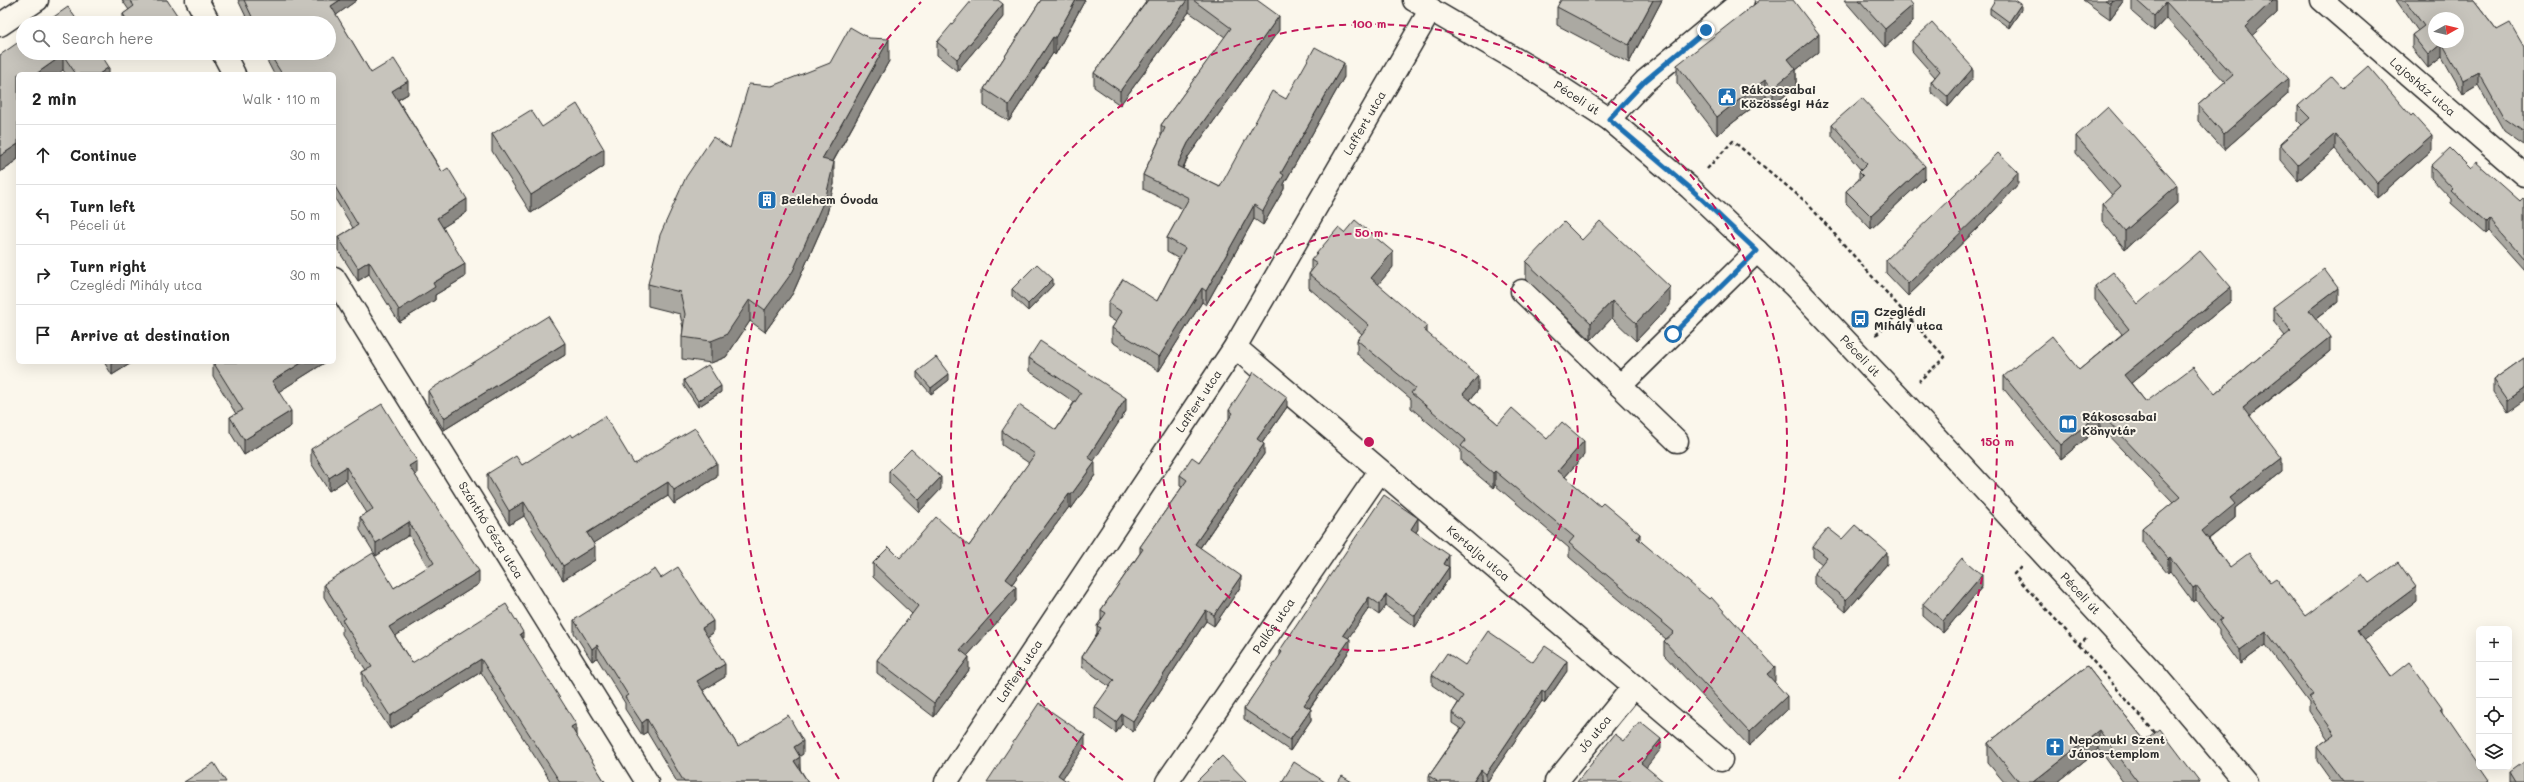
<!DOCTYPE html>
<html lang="en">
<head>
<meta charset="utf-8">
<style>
  :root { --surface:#fff; --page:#f2f2f2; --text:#222; --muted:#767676; --line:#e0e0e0 }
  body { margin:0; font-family:Mali,sans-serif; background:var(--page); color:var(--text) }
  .controls { position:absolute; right:12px; bottom:12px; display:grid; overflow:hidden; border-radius:6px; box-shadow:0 4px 16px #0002 }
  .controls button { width:36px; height:36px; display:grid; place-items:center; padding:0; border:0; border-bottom:1px solid var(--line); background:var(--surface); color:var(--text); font:20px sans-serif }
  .compass { position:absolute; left:2428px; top:12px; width:36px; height:36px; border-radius:50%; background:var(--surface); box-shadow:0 4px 16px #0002; rotate:82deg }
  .stop { position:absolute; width:12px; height:12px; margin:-9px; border:3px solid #1f6fb2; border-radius:50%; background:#fff }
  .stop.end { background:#1f6fb2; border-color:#fff; box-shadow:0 1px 4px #0008 }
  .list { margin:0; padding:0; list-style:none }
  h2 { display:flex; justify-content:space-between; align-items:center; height:52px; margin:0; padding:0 16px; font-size:17px }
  h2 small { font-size:13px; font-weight:400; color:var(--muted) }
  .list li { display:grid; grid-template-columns:26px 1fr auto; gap:12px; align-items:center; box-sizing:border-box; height:60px; padding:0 16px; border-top:1px solid var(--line) }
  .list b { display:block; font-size:15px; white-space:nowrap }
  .list p { margin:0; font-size:13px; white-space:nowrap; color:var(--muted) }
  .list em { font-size:13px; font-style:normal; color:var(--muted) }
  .icon { flex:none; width:22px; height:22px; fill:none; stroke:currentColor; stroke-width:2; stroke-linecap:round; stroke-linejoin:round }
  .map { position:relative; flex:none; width:2524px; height:782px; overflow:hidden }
  .search { position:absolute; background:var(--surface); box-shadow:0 4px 16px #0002; left:16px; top:16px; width:320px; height:44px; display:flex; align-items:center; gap:10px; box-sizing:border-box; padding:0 14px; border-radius:22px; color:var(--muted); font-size:15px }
  .panel { position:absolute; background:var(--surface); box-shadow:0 4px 16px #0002; left:16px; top:72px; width:320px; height:292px; border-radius:6px }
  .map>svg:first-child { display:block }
</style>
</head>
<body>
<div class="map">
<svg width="2524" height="782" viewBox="0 0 2524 782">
  <rect width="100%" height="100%" fill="#fbf7ec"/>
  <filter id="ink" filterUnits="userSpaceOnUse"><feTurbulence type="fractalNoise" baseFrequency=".025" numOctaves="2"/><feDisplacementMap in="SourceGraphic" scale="8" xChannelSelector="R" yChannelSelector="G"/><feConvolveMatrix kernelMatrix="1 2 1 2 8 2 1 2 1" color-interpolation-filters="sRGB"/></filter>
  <g filter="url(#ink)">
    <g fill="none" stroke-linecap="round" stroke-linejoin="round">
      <defs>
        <g id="minor">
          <polyline points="197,0 209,23"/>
          <path id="s1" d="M2322,0L2524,175"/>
          <polyline points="223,53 234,74"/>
          <path id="s2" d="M334,278L647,782"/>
          <polyline points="1522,291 1677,441"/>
          <path id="s3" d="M1235,347L1721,760"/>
          <polyline points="1620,386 1757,251"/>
          <path id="s4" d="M946,782L1235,347L1431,9"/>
          <path id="s5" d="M1167,782L1380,471"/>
          <path id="s6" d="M1556,782L1634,686"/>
        </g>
        <g id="major">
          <path id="s7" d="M1414,0L1529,67L1609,119L1690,188L1794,286L1910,409L2157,677L2246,782"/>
          <polyline points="0,25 37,0"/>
          <polyline points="1609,119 1645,81 1743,0"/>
        </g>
      </defs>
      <!-- minor casing -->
      <use href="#minor" stroke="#2b2b2b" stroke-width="25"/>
      <!-- major casing -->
      <use href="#major" stroke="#2b2b2b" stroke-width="25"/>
      <!-- path -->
      <g stroke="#2b2b2b" stroke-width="2.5" stroke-dasharray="4 3" stroke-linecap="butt">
        <polyline points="1707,169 1733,141 1806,202 1902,310"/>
        <polyline points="1876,335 1902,310 1945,357 1919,381"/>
        <polyline points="2021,567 2014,574 2079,645 2086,639"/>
        <polyline points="2079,645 2157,735"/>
      </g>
      <!-- minor -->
      <use href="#minor" stroke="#fbf7ec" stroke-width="22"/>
      <!-- major -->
      <use href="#major" stroke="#fbf7ec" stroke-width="22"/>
    </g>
    <!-- wall -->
    <g fill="#aba9a2" stroke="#2b2b2b">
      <polygon points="122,0 167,0 177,23 123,23 123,14 129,10"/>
      <polygon points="238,0 357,0 336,15 371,73 408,94 398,100 467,212 443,227 465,277 435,295 435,300 399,322 369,274 358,281 338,250 338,237 353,228 334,197 334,74 274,74 263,53 329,53 329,23 249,23"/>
      <polygon points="1041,0 1085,0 1055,55 1053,53 1009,121 984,106 984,89"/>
      <polygon points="1144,0 1257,0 1279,30 1188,157 1183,169 1220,187 1286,99 1344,77 1284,184 1284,189 1263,225 1254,219 1206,305 1202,302 1159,371 1112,342 1112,328 1116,322 1108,317 1108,303 1157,301 1179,259 1167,252 1167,238 1183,209 1143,189 1143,175 1161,136 1161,125 1225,37 1189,12 1120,105 1094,87 1094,73 1146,2"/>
      <polygon points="1662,0 1629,63 1557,25 1557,7"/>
      <polygon points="1844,0 1909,0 1913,22 1885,47"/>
      <polygon points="2083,0 2124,0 2110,19"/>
      <polygon points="2132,0 2277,0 2277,13 2252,35 2288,94 2224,150 2198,121 2198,105 2225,82 2166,18 2154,31 2132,12"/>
      <polygon points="2396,0 2474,0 2497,30 2524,47 2524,145 2504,131 2478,85 2463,94 2442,57 2428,68 2412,48 2412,35 2418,31"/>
      <polygon points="1990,8 2021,10 2009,28 1990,14"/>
      <polygon points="1003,17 957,71 937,55 937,42"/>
      <polygon points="1912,41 1973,78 1948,107 1931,92 1931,82 1935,77 1912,51"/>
      <polygon points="1819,52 1796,70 1796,87 1773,105 1766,97 1717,135 1677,83 1677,65"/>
      <polygon points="100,53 109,74 66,74 63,70 18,74 18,159 0,172 0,55"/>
      <polygon points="889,61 833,162 834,184 826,218 793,293 765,332 750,321 726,357 711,363 682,359 682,337 683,328 680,314 648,306 648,284 772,86"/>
      <polygon points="2343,88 2432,150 2377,198 2335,149 2298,181 2280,160 2280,144 2302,125 2298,121 2298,106"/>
      <polygon points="1832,124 1925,178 1871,229 1846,203 1846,191 1859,179 1859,172 1861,170 1832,136"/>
      <polygon points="492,134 604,166 531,213 492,151"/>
      <polygon points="2076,136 2177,203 2125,249 2102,221 2102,204 2112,195 2076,153"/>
      <polygon points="2431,166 2471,169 2520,201 2524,199 2524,270 2489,231 2486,234 2451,203 2451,199 2431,178"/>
      <polygon points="2018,184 1984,222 1908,296 1886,273 1886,260"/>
      <polygon points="1344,233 1393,267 1378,284 1427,333 1478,390 1470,400 1498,424 1547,439 1584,455 1565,477 1640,540 1775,681 1774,681 1787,710 1749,746 1664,655 1664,641 1666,639 1569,557 1569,548 1495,485 1493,488 1461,461 1461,450 1411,408 1411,399 1357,354 1357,340 1362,334 1309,288 1309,274 1311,271 1311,260"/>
      <polygon points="1582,240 1670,305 1636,341 1612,318 1591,340 1526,279 1526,262"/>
      <polygon points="1053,285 1028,311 1012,296 1012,289"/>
      <polygon points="2095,286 2138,304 2231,301 2131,383 2146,402 2215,394 2285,336 2273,321 2273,307 2338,302 2316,319 2330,351 2250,416 2282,472 2235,508 2235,518 2209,539 2230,567 2270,582 2305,616 2369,583 2416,601 2364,639 2391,677 2442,713 2489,782 2332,782 2317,761 2317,747 2328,739 2309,711 2309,703 2266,645 2240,664 2219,635 2219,629 2196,600 2193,602 2170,571 2168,573 2142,542 2142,528 2173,503 2100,427 2061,459 2004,389 2004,376 2079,370 2122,334 2095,300"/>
      <polygon points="565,355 444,430 428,404 428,391"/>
      <polygon points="1029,358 1126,411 1093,461 1095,475 1071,509 1069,507 1012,584 1016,601 967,656 969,670 934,717 877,673 877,660 912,614 873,577 873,563 900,558 969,546 1029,463 1002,445 1002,431 1056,430 1074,402 1029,371"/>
      <polygon points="2524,358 2507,412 2493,392 2493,380"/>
      <polygon points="104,362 133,362 112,375"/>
      <polygon points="213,362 326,362 278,392 291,426 244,455 230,432 230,417 236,414 213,376"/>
      <polygon points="917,372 949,380 931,394 917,378"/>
      <polygon points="684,380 721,392 698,407 684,386"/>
      <polygon points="1287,407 1262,443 1264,454 1200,548 1241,586 1214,626 1206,621 1133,732 1122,724 1116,733 1095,718 1095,707 1110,687 1082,667 1082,657 1097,633 1097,626 1101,620 1101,610 1140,553 1140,547 1182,487 1180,486 1180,475 1199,462 1229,419 1229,410"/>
      <polygon points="573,437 634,464 717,477 674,504 668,496 593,543 595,560 563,580 524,516 509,525 487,489 487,474 522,465"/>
      <polygon points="311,449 417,474 415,475 479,584 395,636 412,663 523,639 576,736 605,782 551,782 481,672 390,729 362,686 362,672 366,670 342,634 342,627 324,597 324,584 394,588 428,567 409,535 376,556 360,530 360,517 367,513 346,480 329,491 311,463"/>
      <polygon points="889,471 941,489 919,512 889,483"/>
      <polygon points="1418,529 1416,532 1449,566 1449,578 1415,627 1386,606 1379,615 1369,608 1348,638 1350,650 1310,708 1311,720 1290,751 1244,719 1244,709 1280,656 1280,650"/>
      <polygon points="1813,546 1887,564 1846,612 1814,584 1814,573 1822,564 1813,557"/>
      <polygon points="661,578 713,633 707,637 725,677 703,690 738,746 803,754 799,756 800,769 808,782 677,782 647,732 642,735 625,709 625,703 597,658 592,661 574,633 574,620"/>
      <polygon points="1982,587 1943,633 1923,616 1923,604"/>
      <polygon points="1533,662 1567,671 1545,703 1542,701 1487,782 1483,782 1481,780 1480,782 1429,782 1429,776 1461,729 1452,723 1452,713 1458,703 1432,685 1432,675 1465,665"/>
      <polygon points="2087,666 2145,741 2200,782 2123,782 2099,749 2058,782 2004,782 1988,763 1988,743"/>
      <polygon points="2510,772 2524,782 2510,782"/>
    </g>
    <!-- shaded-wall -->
    <g fill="#8b8984" stroke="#2b2b2b">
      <polygon points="340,0 357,0 331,19 331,6"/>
      <polygon points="1076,0 1085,0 1055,55 1055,38"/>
      <polygon points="1187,0 1189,0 1189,12 1120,105 1120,91"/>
      <polygon points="1653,0 1662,0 1629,63 1629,45"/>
      <polygon points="2112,0 2124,0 2110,19 2110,3"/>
      <polygon points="2273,0 2277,0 2277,13 2245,42 2245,27"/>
      <polygon points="2166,2 2166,18 2154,31 2154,16"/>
      <polygon points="1003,4 1003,17 957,71 957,59"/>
      <polygon points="2021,4 2021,10 2009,28 2009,22"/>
      <polygon points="1913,5 1913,22 1885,47 1885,29"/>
      <polygon points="177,15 177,23 166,23"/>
      <polygon points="1279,16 1279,30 1188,157 1177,180 1177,166 1188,143"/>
      <polygon points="1819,34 1819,52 1796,70 1796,87 1773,105 1773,88 1788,59"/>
      <polygon points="1053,37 1053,53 1009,121 1009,105"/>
      <polygon points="889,39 889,61 822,181 822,159"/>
      <polygon points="2442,43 2442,57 2428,68 2428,55"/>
      <polygon points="63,55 63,70 58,74 36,74"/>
      <polygon points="1344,63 1344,77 1284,184 1284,189 1263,225 1263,211 1281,173"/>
      <polygon points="109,67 109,74 99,74"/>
      <polygon points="1973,68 1973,78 1948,107 1948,97"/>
      <polygon points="2478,72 2478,85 2463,94 2463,80"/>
      <polygon points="2288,78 2288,94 2224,150 2224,134"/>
      <polygon points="1766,79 1766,97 1717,135 1717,117"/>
      <polygon points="408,81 408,94 392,103 392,91"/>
      <polygon points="2335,134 2335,149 2298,181 2298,165"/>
      <polygon points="2432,135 2432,150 2377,198 2377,183"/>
      <polygon points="18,144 18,159 0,172 0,156"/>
      <polygon points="604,149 604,166 531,213 531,195"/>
      <polygon points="834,162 834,184 826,218 793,293 765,332 765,310"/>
      <polygon points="1925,166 1925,178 1871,229 1871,216"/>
      <polygon points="2018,172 2018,184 1984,222 1908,296 1908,284"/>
      <polygon points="2177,185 2177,203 2125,249 2125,231"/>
      <polygon points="467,199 467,212 437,231 437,218"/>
      <polygon points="1254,205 1254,219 1206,305 1206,291"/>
      <polygon points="2489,219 2489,231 2486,234 2486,222"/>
      <polygon points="1393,252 1393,267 1371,293 1371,278"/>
      <polygon points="369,261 369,274 358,281 358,268"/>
      <polygon points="465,264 465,277 435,295 435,300 399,322 399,310 433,283"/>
      <polygon points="1053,279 1053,285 1028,311 1028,304"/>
      <polygon points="1670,287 1670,305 1636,341 1636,323"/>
      <polygon points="2231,287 2231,301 2124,389 2124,375"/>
      <polygon points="1202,288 1202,302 1159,371 1159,357"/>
      <polygon points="2338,288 2338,302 2309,324 2309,310"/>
      <polygon points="750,299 750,321 726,357 711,363 711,341"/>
      <polygon points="1612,301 1612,318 1591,340 1591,323"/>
      <polygon points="1427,326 1427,340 1424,330"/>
      <polygon points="2330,337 2330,351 2243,421 2243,407"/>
      <polygon points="565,343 565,355 444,430 444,418"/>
      <polygon points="113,362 133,362 112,375 112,363"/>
      <polygon points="303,362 326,362 272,396 272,381"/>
      <polygon points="949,374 949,380 931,394 931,388"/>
      <polygon points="1478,376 1478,390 1463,408 1463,394"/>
      <polygon points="721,386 721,392 698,407 698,401"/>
      <polygon points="2524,388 2524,400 2507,412 2507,400"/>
      <polygon points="1287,397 1287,407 1257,450 1257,439"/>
      <polygon points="1126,398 1126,411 1088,470 1088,457"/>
      <polygon points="291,411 291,426 244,455 244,440"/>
      <polygon points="2100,413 2100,427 2061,459 2061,445"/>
      <polygon points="1584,441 1584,455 1558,485 1558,471"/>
      <polygon points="1264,444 1264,454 1195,555 1195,544"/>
      <polygon points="2282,458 2282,472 2235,508 2235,518 2202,544 2202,531 2230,498"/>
      <polygon points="417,461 417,474 409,479 409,466"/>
      <polygon points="1095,462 1095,475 1071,509 1071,495"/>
      <polygon points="717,463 717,477 674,504 674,490"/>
      <polygon points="346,467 346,480 329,491 329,478"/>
      <polygon points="1495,471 1495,485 1493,488 1493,473"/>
      <polygon points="941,477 941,489 919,512 919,500"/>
      <polygon points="668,482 668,496 587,547 587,533"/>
      <polygon points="1069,494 1069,507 1006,592 1006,579"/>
      <polygon points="524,502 524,516 509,525 509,511"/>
      <polygon points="1418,518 1418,529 1411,540 1411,529"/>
      <polygon points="409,522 409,535 376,556 376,543"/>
      <polygon points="1640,534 1640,548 1637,538"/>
      <polygon points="595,546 595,560 563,580 563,566"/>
      <polygon points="1887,552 1887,564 1846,612 1846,600"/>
      <polygon points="1449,555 1449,566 1444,574 1444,564"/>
      <polygon points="2170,557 2170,571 2168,573 2168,559"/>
      <polygon points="1449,567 1449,578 1415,627 1415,616"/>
      <polygon points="479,571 479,584 389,640 389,627"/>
      <polygon points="1982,575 1982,587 1943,633 1943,621"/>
      <polygon points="1241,576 1241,586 1214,626 1214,615"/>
      <polygon points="2196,586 2196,600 2193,602 2193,588"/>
      <polygon points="1016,587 1016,601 960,664 960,650"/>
      <polygon points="2416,587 2416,601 2358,644 2358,630"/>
      <polygon points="1386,595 1386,606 1379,615 1379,604"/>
      <polygon points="1369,597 1369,608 1343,646 1343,635"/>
      <polygon points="1206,610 1206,621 1133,732 1133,721"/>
      <polygon points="713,621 713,633 702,640 702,628"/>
      <polygon points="2266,631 2266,645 2240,664 2240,650"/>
      <polygon points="523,632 523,646 520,634"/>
      <polygon points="1350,639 1350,650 1304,716 1304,705"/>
      <polygon points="597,645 597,658 592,661 592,649"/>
      <polygon points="969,657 969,670 934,717 934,703"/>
      <polygon points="481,659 481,672 390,729 390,716"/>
      <polygon points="1567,661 1567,671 1545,703 1545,693"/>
      <polygon points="725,664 725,677 697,694 697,681"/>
      <polygon points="1775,667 1775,681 1767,688 1767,674"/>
      <polygon points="1542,691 1542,701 1487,782 1486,782 1486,774"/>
      <polygon points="1787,696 1787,710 1749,746 1749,732"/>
      <polygon points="2442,707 2442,721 2440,709"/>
      <polygon points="1311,709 1311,720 1290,751 1290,740"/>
      <polygon points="1122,714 1122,724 1116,733 1116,722"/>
      <polygon points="647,719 647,732 642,735 642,723"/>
      <polygon points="576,724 576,737 571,727"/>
      <polygon points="2099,730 2099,749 2058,782 2033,782"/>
      <polygon points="1085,735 1085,746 1060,782 1058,775"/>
      <polygon points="1661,739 1661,749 1641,774 1641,763"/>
      <polygon points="803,741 803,754 794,760 794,747"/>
      <polygon points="800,757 800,770 794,761"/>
      <polygon points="1481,770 1481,780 1480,782 1473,782"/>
    </g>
    <!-- building -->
    <g fill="#c7c4bc" stroke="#2b2b2b" fill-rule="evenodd">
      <polygon points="130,0 167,0 177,15 166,23 129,23 123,14 134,6"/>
      <polygon points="244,0 340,0 331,6 371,73 394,59 408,81 392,91 442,172 448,168 467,199 437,218 465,264 433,283 435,287 399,310 369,261 358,268 338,237 358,225 334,185 334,74 282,74 269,53 329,53 329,23 255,23"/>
      <polygon points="972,0 998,0 1003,4 957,59 937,42"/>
      <polygon points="1041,0 1076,0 1055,38 1053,37 1009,105 984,89"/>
      <polygon points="1148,0 1187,0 1120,91 1094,73"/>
      <polygon points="1193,0 1257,0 1279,16 1188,143 1177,166 1220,187 1272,91 1286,99 1315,47 1344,63 1281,173 1284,175 1263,211 1254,205 1206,291 1202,288 1159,357 1112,328 1122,312 1108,303 1123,279 1157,301 1185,248 1167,238 1189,198 1143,175 1165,128 1161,125 1231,28"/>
      <polygon points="1561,0 1653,0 1629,45 1557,7"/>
      <polygon points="1760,0 1793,0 1819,34 1788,59 1796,69 1773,88 1766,79 1717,117 1677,65"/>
      <polygon points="1859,0 1909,0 1913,5 1885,29"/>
      <polygon points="1995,0 2015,0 2021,4 2009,22 1990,8"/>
      <polygon points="2105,0 2112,0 2110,3"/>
      <polygon points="2136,0 2273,0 2245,27 2288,78 2224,134 2198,105 2233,75 2166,2 2154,16"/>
      <path d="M2405,0H2474L2497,30L2510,23L2524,47V132L2504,118L2478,72L2463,80L2442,43L2428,55L2412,35L2424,26ZM2434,18H2458V42H2434Z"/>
      <polygon points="68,7 79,23 45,23"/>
      <polygon points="1932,23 1973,68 1948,97 1931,82 1940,71 1912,41"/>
      <polygon points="850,27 869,38 889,39 822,159 834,162 826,196 793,271 765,310 750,299 726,335 711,341 682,337 685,314 680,292 648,284 660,235 686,177 713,137 730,148 749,84 772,86 830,63"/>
      <polygon points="23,39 23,53 100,53 109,67 99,74 76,74 63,55 36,74 18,74 18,144 0,156 0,55"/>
      <polygon points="2368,66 2411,116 2413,114 2432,135 2377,183 2335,134 2298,165 2280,144 2310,118 2298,106 2332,76 2343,88"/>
      <polygon points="1862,98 1925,166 1871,216 1846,191 1863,176 1859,172 1867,164 1832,124"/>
      <polygon points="577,104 604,149 531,195 492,134 531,110 542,127"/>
      <polygon points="2108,107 2177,185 2125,231 2102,204 2120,187 2076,136"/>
      <polygon points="2450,148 2471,169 2476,162 2520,201 2523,198 2524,199 2524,259 2489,219 2486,222 2451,191 2453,189 2431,166"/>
      <polygon points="1998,153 2018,172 1984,210 1908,284 1886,260"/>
      <polygon points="1355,220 1393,252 1371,278 1427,326 1424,330 1478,376 1463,394 1498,424 1512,408 1547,439 1562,422 1584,441 1558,471 1600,506 1603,503 1640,534 1637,538 1709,599 1711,597 1775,667 1767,674 1787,696 1749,732 1664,641 1674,632 1569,543 1574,537 1495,471 1493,473 1461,446 1466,440 1411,393 1415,388 1357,340 1369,325 1309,274 1317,264 1311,260 1338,228 1344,233"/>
      <polygon points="1600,221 1670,287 1636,323 1612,301 1591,323 1526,262 1564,222 1582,240"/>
      <polygon points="2200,251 2231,287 2124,375 2146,402 2193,367 2215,394 2291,331 2273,307 2324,269 2338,288 2309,310 2330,337 2243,407 2282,458 2230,498 2235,504 2202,531 2230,567 2249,553 2270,582 2276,578 2305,616 2362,574 2369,583 2398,562 2416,587 2358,630 2391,677 2410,662 2442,707 2440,709 2479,766 2479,767 2480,767 2489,780 2486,782 2343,782 2317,747 2335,734 2309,698 2313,695 2266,631 2240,650 2219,621 2222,619 2196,586 2193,588 2170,557 2168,559 2142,528 2180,497 2100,413 2061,445 2004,376 2052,336 2079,370 2129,329 2095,286 2113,272 2138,304"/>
      <polygon points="1037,264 1053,279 1028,304 1012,289"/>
      <polygon points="548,316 565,343 444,418 428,391"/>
      <polygon points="1040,341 1126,398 1088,457 1095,462 1071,495 1069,494 1006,579 1016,587 960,650 969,657 934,703 877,660 918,606 873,563 889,547 900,558 936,517 969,546 1035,454 1002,431 1019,405 1056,430 1081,393 1029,358"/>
      <polygon points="936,357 949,374 931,388 917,372"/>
      <polygon points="2524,358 2524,388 2507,400 2493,380"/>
      <polygon points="213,362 303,362 272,381 291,411 244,440 230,417 243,410"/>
      <polygon points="708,365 721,386 698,401 684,380"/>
      <polygon points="1254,372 1287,397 1257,439 1264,444 1195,544 1241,576 1214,615 1206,610 1133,721 1122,714 1116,722 1095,707 1114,680 1082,657 1101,628 1097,626 1106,613 1101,610 1143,549 1140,547 1187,480 1180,475 1192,457 1199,462 1233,413 1229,410"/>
      <polygon points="382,404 417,461 409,466 479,571 389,627 412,663 506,604 523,632 520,634 576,724 571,727 605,782 560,782 481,659 390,716 362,672 372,667 342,620 345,618 324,584 373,553 394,588 434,563 409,522 376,543 360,517 373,509 346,467 329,478 311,449"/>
      <polygon points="605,416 634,464 695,428 717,463 674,490 668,482 587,533 595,546 563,566 524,502 509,511 487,474 516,456 522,465 571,434 573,437"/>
      <polygon points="911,449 941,477 919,500 889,471"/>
      <polygon points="1384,495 1418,518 1411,529 1449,555 1444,564 1449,567 1415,616 1386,595 1379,604 1369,597 1343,635 1350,639 1304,705 1311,709 1290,740 1244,709 1282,652 1280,650"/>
      <polygon points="1855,525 1887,552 1846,600 1814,573 1827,557 1813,546 1828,528 1842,539"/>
      <polygon points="1962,558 1982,575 1943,621 1923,604"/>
      <polygon points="678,567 713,621 702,628 725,664 697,681 738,746 788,715 803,741 794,747 800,757 794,761 808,782 684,782 647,719 642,723 625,697 628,695 597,645 592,649 574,620 655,569 661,578"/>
      <polygon points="1488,631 1533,662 1545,646 1567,661 1545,693 1542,691 1486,774 1481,770 1473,782 1436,782 1437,781 1429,776 1466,723 1452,713 1463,696 1432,675 1447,653 1465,665"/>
      <polygon points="2087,666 2145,741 2160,729 2200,782 2138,782 2099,730 2033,782 2019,782 1988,743"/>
      <polygon points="1039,703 1085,735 1058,775 1068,782 987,782"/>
      <polygon points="1640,722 1661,739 1641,763 1664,782 1577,782 1615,734 1624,741"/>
      <polygon points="1222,756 1247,782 1196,782"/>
      <polygon points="1294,762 1325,782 1282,782"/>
      <polygon points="2524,762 2524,782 2516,782 2510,772"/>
      <polygon points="214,763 226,782 184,782"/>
      <polygon points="1342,776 1352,782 1338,782"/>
    </g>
  </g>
  <g fill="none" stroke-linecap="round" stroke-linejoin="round" filter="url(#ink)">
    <!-- route -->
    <polyline stroke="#1f6fb2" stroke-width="5" points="1673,334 1757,251 1690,188 1609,119 1645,81 1706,30"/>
  </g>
  <!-- distance rings -->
  <g fill="none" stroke="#c2185b" stroke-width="2" stroke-dasharray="7 5">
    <circle cx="1369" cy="442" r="209"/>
    <path d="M1123 780A418 418 0 1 1 1615 780"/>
    <path d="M839 779A628 628 0 0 1 921 2M1817 2A628 628 0 0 1 1899 779"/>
  </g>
  <!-- icons -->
  <defs>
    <symbol id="civic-square" viewBox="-11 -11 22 22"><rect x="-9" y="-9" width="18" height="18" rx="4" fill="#1f6fb2" stroke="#fbf7ec"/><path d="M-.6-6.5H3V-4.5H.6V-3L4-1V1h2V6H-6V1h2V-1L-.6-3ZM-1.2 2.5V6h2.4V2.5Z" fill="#fff"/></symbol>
    <symbol id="building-square" viewBox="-11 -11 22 22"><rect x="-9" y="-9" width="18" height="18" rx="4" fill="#1f6fb2" stroke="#fbf7ec"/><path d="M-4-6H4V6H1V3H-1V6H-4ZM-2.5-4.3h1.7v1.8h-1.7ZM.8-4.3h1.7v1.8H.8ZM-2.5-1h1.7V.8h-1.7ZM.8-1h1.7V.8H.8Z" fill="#fff"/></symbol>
    <symbol id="bus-square" viewBox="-11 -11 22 22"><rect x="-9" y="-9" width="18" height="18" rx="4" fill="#1f6fb2" stroke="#fbf7ec"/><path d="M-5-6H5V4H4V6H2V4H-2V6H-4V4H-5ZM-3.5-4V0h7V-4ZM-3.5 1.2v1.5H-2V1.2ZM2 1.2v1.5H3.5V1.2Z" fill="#fff"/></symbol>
    <symbol id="library-square" viewBox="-11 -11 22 22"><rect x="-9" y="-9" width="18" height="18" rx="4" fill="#1f6fb2" stroke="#fbf7ec"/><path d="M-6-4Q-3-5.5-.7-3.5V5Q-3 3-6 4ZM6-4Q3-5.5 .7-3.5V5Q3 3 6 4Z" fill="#fff"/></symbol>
    <symbol id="church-square" viewBox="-11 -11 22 22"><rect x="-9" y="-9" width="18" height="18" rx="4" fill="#1f6fb2" stroke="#fbf7ec"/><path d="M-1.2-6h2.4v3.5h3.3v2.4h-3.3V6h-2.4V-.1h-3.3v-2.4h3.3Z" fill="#fff"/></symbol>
  </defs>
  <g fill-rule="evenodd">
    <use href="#civic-square" x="1716" y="86" width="22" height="22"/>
    <use href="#building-square" x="756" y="189" width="22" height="22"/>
    <use href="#bus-square" x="1849" y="308" width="22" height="22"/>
    <use href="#library-square" x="2057" y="413" width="22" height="22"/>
    <use href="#church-square" x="2044" y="736" width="22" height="22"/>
  </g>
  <g text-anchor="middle" stroke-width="4" stroke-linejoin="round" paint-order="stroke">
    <!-- street labels -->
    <g font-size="12" fill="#2b2b2b" stroke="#fbf7ec">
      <text dy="4" stroke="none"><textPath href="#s1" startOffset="133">Lajosház utca</textPath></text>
      <text dy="4" stroke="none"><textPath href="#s7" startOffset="190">Péceli út</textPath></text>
      <text dy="4" stroke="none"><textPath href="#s4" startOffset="781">Laffert utca</textPath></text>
      <text dy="4" stroke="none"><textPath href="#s7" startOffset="574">Péceli út</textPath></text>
      <text dy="4" stroke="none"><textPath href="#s4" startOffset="457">Laffert utca</textPath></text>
      <text dy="4" stroke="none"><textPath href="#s2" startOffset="297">Szánthó Géza utca</textPath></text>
      <text dy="4" stroke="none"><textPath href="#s3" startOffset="319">Kertalja utca</textPath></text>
      <text dy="4" stroke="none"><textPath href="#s7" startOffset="898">Péceli út</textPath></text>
      <text dy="4" stroke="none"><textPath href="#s5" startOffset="189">Pallós utca</textPath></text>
      <text dy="4" stroke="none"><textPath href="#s4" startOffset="133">Laffert utca</textPath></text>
      <text dy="4" stroke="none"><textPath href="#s6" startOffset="62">Jó utca</textPath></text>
    </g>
    <!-- poi labels -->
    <g font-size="12" font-weight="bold" fill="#2b2b2b" stroke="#fbf7ec" text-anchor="start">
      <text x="1741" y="94">Rákoscsabai<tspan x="1741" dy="14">Közösségi Ház</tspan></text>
      <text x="781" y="204">Betlehem Óvoda</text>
      <text x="1874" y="316">Czeglédi<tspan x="1874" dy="14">Mihály utca</tspan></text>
      <text x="2082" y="421">Rákoscsabai<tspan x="2082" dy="14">Könyvtár</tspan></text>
      <text x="2069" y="744">Nepomuki Szent<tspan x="2069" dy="14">János-templom</tspan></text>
    </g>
  </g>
  <circle cx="1369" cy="442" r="6" fill="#c2185b" stroke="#fbf7ec" stroke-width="2"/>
  <g font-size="12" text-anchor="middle" font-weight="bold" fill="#c2185b" stroke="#fbf7ec" stroke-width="4" stroke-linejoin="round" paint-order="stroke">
    <text x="1369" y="28">100 m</text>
    <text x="1369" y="237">50 m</text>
    <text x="1997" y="446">150 m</text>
  </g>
</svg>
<div class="controls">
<button>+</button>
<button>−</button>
<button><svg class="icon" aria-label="locate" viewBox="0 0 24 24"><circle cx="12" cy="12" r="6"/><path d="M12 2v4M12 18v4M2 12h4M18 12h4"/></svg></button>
<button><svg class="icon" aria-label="layers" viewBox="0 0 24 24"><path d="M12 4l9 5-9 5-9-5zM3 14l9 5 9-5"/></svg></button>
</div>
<svg class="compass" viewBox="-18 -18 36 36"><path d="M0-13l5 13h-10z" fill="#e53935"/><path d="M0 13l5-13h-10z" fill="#767676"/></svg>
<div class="stop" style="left:1673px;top:334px"></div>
<div class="stop end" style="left:1706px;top:30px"></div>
<div class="search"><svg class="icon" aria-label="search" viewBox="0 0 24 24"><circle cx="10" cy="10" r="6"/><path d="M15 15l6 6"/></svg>Search here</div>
<section class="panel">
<h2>2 min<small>Walk · 110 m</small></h2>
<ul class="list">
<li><svg class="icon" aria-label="ahead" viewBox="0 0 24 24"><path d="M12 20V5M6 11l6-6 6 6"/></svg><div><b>Continue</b></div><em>30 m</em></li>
<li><svg class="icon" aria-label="left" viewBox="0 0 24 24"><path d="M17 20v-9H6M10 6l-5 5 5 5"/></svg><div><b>Turn left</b><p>Péceli út</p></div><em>50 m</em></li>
<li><svg class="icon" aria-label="right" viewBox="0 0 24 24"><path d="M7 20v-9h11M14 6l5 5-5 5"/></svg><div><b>Turn right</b><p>Czeglédi Mihály utca</p></div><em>30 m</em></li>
<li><svg class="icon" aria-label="arrive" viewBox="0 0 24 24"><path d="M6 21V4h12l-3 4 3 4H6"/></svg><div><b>Arrive at destination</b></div></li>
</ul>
</section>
</div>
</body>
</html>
